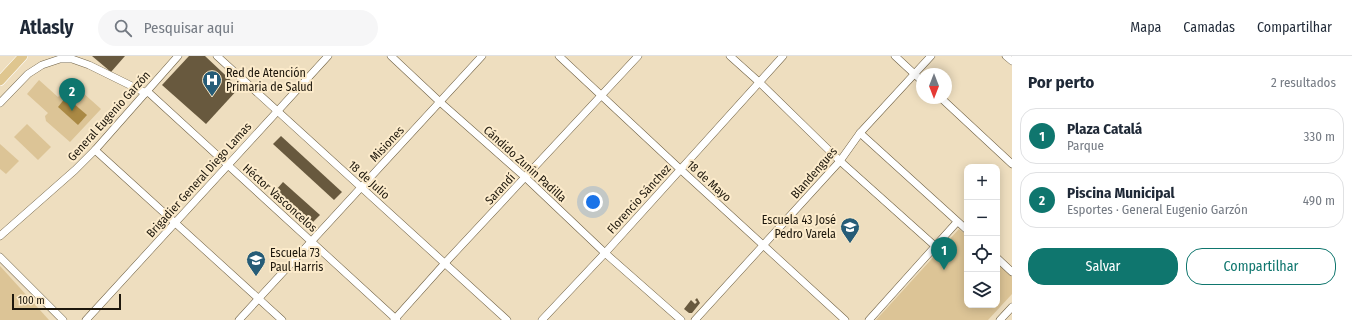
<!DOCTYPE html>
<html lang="pt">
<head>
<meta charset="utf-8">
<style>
  :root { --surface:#fff; --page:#f6f6f7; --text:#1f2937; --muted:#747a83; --line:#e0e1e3; --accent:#0f766e }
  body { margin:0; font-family:"Fira Sans Condensed",sans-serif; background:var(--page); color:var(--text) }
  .controls { position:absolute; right:12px; bottom:12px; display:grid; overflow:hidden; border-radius:8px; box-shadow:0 2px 10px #0003 }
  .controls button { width:36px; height:36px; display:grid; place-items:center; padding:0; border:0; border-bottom:1px solid var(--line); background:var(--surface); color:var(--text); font:20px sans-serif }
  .compass { position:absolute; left:916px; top:12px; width:36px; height:36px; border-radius:50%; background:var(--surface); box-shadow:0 2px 10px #0003; rotate:180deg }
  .scale { position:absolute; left:12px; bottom:10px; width:109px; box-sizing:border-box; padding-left:4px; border:2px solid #1d170c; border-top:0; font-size:11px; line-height:14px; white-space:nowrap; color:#1d170c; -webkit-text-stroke:3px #fcebcb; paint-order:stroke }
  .you { position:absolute; left:593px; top:146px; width:14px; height:14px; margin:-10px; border:3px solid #fff; border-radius:50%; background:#1a73e8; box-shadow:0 0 0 6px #1a73e833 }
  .badge { display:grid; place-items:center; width:26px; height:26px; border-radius:50%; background:var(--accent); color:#fff; font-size:13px; font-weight:700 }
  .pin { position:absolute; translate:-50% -33px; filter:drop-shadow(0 1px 2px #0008) }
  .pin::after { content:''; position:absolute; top:21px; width:14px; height:12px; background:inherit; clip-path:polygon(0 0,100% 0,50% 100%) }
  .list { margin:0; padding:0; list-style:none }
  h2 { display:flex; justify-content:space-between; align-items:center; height:52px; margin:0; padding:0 16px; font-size:17px }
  h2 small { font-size:13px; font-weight:400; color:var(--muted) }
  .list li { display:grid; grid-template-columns:26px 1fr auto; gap:12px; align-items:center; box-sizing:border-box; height:56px; margin:0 8px 8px; padding:0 8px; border:1px solid var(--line); border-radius:16px }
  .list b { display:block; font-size:15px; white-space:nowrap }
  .list p { margin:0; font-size:13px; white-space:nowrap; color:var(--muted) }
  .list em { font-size:13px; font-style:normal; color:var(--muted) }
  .actions { display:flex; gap:8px; padding:12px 16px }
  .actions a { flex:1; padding:9px 0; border:1px solid var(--accent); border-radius:16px; text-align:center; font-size:14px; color:var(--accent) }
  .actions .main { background:var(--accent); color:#fff }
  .icon { flex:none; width:22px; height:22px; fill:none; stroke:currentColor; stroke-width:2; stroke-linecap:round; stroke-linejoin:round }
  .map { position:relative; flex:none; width:1012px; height:264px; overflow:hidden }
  header { display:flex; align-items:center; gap:24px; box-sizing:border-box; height:56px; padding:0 20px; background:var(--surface); border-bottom:1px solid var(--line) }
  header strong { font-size:19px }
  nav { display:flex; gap:22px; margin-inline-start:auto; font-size:14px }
  .search { width:280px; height:36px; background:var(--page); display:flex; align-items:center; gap:10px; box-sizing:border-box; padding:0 14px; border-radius:22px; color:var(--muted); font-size:15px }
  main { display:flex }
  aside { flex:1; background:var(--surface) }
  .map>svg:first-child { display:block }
</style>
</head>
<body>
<header>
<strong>Atlasly</strong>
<div class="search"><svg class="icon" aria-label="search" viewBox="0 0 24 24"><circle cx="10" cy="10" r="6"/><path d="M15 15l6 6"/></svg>Pesquisar aqui</div>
<nav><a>Mapa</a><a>Camadas</a><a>Compartilhar</a></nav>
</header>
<main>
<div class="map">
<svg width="1012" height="264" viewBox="0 0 1012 264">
  <rect width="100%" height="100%" fill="#eedebf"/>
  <!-- green -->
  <g fill="#dcc496">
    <polygon points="39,24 58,41 72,27 101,53 70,86 46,65 45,60 48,57 27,38"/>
    <polygon points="27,68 51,91 38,104 14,81"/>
    <polygon points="0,88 19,105 6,118 0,113"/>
    <polygon points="959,173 967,180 967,249 997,249 997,208 1012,221 1012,238 988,264 876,264"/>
    <polygon points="0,210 49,264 0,264"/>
  </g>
  <!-- water -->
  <polygon fill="#aa8944" points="66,41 87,59 78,69 58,51"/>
  <!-- building -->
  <g fill="#68593e">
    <polygon points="92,0 125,0 111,16"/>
    <polygon points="189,0 205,0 239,32 206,68 162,29"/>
    <polygon points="281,80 342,136 334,144 273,88"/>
    <polygon points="283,126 320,159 313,166 276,134"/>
    <polygon points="697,242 700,247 692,257 689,257 684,253 691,244 695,248 697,246 695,244"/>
  </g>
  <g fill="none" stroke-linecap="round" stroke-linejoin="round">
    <defs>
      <g id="minor">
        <polyline points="217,0 507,264"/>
        <polyline points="391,0 440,46 526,122 605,197 681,264"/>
        <polyline points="559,0 680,113 845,264"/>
        <polyline points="730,0 759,26 840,105 935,190"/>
        <polyline points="895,0 922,25"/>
        <polyline points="1006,0 1012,5"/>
        <polyline points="147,35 397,264"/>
        <polyline points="941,42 1012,108"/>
        <polyline points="0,47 28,18 42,9 60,3 72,3 89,9 146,37"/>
        <polyline points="860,77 967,174"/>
        <polyline points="95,94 282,264"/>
        <polyline points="0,180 75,114 95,94 178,0"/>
        <polyline points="0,201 63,264"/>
        <polyline points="997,202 1012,216"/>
        <polyline points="86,264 328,0"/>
        <polyline points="239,264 482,0"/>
        <polyline points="394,264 445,207 638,0"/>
        <polyline points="542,264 605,197 783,0"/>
        <polyline points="695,264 840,105 860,77 931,0"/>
        <polyline points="869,264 957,166"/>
        <polyline points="1000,264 1012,251"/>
      </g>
      <polyline id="major" points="0,25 23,0"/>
    </defs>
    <!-- minor casing -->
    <use href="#minor" stroke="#6f6145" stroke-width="8"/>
    <!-- major casing -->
    <use href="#major" stroke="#fff" stroke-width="10"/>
    <!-- minor -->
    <use href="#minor" stroke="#fff" stroke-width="7"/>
    <!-- major -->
    <use href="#major" stroke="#dfc68f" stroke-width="9"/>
  </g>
  <!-- icons -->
  <defs>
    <symbol id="hospital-pin" viewBox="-11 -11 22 30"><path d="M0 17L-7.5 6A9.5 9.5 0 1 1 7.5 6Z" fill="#265c77" stroke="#fcebcb"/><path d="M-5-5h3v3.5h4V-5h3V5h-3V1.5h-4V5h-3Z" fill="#fff"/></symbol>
    <symbol id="school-pin" viewBox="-11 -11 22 30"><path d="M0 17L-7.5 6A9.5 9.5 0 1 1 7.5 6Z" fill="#265c77" stroke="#fcebcb"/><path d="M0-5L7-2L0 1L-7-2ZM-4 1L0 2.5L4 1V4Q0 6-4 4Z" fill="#fff"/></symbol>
  </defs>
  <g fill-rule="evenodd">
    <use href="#hospital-pin" x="201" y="13" width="22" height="30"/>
    <use href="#school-pin" x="839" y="160" width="22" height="30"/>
    <use href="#school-pin" x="245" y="193" width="22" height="30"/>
  </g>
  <g text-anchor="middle" stroke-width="4" stroke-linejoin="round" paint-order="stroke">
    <!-- poi labels -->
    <g font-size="12" fill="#1d170c" stroke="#fcebcb" text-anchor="start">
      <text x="226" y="21">Red de Atención<tspan x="226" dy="14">Primaria de Salud</tspan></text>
      <text x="836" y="168" text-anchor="end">Escuela 43 José<tspan x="836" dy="14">Pedro Varela</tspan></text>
      <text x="270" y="201">Escuela 73<tspan x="270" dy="14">Paul Harris</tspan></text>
    </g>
    <!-- street labels -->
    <g font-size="12" fill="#1d170c" stroke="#fcebcb">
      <text transform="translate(109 60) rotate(-48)" y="4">General Eugenio Garzón</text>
      <text transform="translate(387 88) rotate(-47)" y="4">Misiones</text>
      <text transform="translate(525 108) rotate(42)" y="4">Cándido Zunín Padilla</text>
      <text transform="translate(814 117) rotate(-49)" y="4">Blandengues</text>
      <text transform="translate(199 124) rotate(-48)" y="4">Brigadier General Diego Lamas</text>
      <text transform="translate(369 124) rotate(42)" y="4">18 de Julio</text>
      <text transform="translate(709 125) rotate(42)" y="4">18 de Mayo</text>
      <text transform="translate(500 133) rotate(-47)" y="4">Sarandí</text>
      <text transform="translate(280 142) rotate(42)" y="4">Héctor Vasconcelos</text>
      <text transform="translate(639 143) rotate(-48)" y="4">Florencio Sánchez</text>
    </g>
  </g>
</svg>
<div class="controls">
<button>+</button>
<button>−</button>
<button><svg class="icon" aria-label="locate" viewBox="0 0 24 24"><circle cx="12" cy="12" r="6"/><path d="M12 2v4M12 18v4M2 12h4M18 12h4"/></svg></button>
<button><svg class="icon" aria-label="layers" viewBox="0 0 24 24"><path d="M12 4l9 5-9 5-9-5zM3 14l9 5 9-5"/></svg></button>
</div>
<svg class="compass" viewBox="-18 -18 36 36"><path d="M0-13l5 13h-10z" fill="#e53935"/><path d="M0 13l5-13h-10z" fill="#747a83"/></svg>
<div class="scale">100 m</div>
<div class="you"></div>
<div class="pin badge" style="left:944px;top:214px">1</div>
<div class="pin badge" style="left:72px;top:55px">2</div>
</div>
<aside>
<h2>Por perto<small>2 resultados</small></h2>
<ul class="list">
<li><span class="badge">1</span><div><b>Plaza Catalá</b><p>Parque</p></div><em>330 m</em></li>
<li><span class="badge">2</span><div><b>Piscina Municipal</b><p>Esportes · General Eugenio Garzón</p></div><em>490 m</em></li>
</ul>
<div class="actions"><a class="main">Salvar</a><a>Compartilhar</a></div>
</aside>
</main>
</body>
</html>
